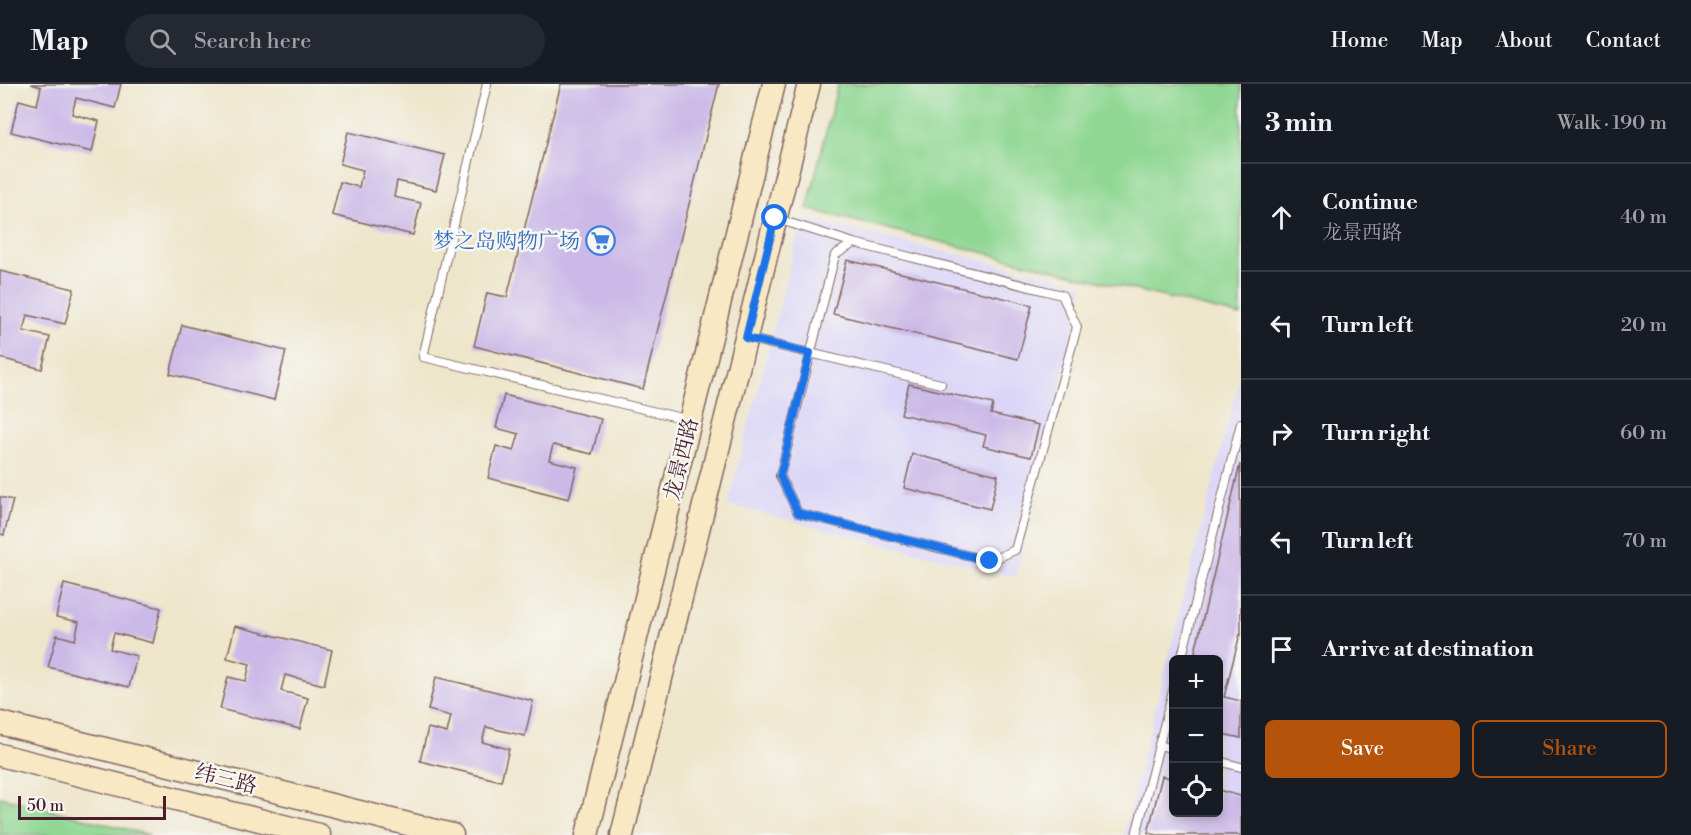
<!DOCTYPE html>
<html lang="en">
<head>
<meta charset="utf-8">
<style>
  :root { --surface:#171b24; --page:#242831; --text:#f1f3f6; --muted:#9ea1a6; --line:#363941; --accent:#b45309 }
  body { margin:0; font-family:"Libre Bodoni","Noto Serif SC",serif; background:var(--page); color:var(--text) }
  .controls { position:absolute; right:18px; bottom:18px; display:grid; overflow:hidden; border-radius:9px; box-shadow:0 3px 9px #0003 }
  .controls button { width:54px; height:54px; display:grid; place-items:center; padding:0; border:0; border-bottom:2px solid var(--line); background:var(--surface); color:var(--text); font:30px sans-serif }
  .scale { position:absolute; left:18px; bottom:15px; width:148px; box-sizing:border-box; padding-left:6px; border:3px solid #4a1f2b; border-top:0; font-size:16px; line-height:21px; white-space:nowrap; color:#4a1f2b; -webkit-text-stroke:4px #f6f6f2; paint-order:stroke }
  .stop { position:absolute; width:18px; height:18px; margin:-14px; border:4px solid #1a73e8; border-radius:50%; background:#fff }
  .stop.end { background:#1a73e8; border-color:#fff; box-shadow:0 2px 6px #0008 }
  .list { margin:0; padding:0; list-style:none }
  h2 { display:flex; justify-content:space-between; align-items:center; height:78px; margin:0; padding:0 24px; font-size:26px }
  h2 small { font-size:20px; font-weight:400; color:var(--muted) }
  .list li { display:grid; grid-template-columns:39px 1fr auto; gap:18px; align-items:center; box-sizing:border-box; height:108px; padding:0 24px; border-top:2px solid var(--line) }
  .list b { display:block; font-size:22px; white-space:nowrap }
  .list p { margin:0; font-size:20px; white-space:nowrap; color:var(--muted) }
  .list em { font-size:20px; font-style:normal; color:var(--muted) }
  .actions { display:flex; gap:12px; padding:18px 24px }
  .actions a { flex:1; padding:14px 0; border:2px solid var(--accent); border-radius:9px; text-align:center; font-size:21px; color:var(--accent) }
  .actions .main { background:var(--accent); color:#fff }
  .icon { flex:none; width:33px; height:33px; fill:none; stroke:currentColor; stroke-width:2; stroke-linecap:round; stroke-linejoin:round }
  .map { position:relative; flex:none; width:1241px; height:751px; overflow:hidden }
  header { display:flex; align-items:center; gap:36px; box-sizing:border-box; height:84px; padding:0 30px; background:var(--surface); border-bottom:2px solid var(--line) }
  header strong { font-size:28px }
  nav { display:flex; gap:33px; margin-inline-start:auto; font-size:21px }
  .search { width:420px; height:54px; background:var(--page); display:flex; align-items:center; gap:15px; box-sizing:border-box; padding:0 21px; border-radius:33px; color:var(--muted); font-size:22px }
  main { display:flex }
  aside { flex:1; background:var(--surface) }
  .map>svg:first-child { display:block }
</style>
</head>
<body>
<header>
<strong>Map</strong>
<div class="search"><svg class="icon" aria-label="search" viewBox="0 0 24 24"><circle cx="10" cy="10" r="6"/><path d="M15 15l6 6"/></svg>Search here</div>
<nav><a>Home</a><a>Map</a><a>About</a><a>Contact</a></nav>
</header>
<main>
<div class="map">
<svg width="1241" height="751" viewBox="0 0 1241 751">
  <rect width="100%" height="100%" fill="#f6f6f2"/>
  <filter id="ink" filterUnits="userSpaceOnUse"><feTurbulence type="fractalNoise" baseFrequency=".0167" numOctaves="2"/><feDisplacementMap in="SourceGraphic" scale="12" xChannelSelector="R" yChannelSelector="G"/><feConvolveMatrix kernelMatrix="1 2 1 2 8 2 1 2 1" color-interpolation-filters="sRGB"/></filter>
  <filter id="wash" filterUnits="userSpaceOnUse"><feTurbulence type="fractalNoise" baseFrequency=".008" numOctaves="4" result="noise"/><feDisplacementMap in="SourceGraphic" scale="24" xChannelSelector="R" yChannelSelector="G"/><feGaussianBlur stdDeviation="1.35" result="paint"/><feColorMatrix in="noise" values="0 0 0 0 0 0 0 0 0 0 0 0 0 0 0 0 0 1.4 0 .05"/><feComposite in="paint" operator="in"/></filter>
  <g filter="url(#wash)">
    <rect width="100%" height="100%" fill="#eee6cb"/>
    <!-- built -->
    <g fill="#dbd6f7" fill-rule="evenodd">
      <polygon points="802,134 1084,200 1016,493 728,421"/>
      <path d="M1241,289V751H1123ZM1174,576H1218V728H1174Z"/>
    </g>
    <!-- green -->
    <g fill="#8fd792" stroke="#6c7b5e" stroke-width="1.5">
      <polygon points="838,0 1241,0 1241,232 807,125"/>
      <polygon points="0,713 150,751 0,751"/>
    </g>
    <g id="blocks">
      <!-- building -->
      <g fill="#cbb9e7">
        <polygon points="31,0 121,0 115,24 76,14 72,30 99,37 92,68 11,48 19,16 37,21 41,3"/>
        <polygon points="561,0 719,0 643,305 474,262 487,209 507,213"/>
        <polygon points="348,48 445,71 436,106 397,97 394,113 421,119 413,151 332,131 340,98 359,103 363,86 340,80"/>
        <polygon points="847,176 1032,221 1018,275 833,230"/>
        <polygon points="0,187 74,205 65,240 27,231 23,247 50,253 42,285 0,274"/>
        <polygon points="182,241 286,267 274,316 170,290"/>
        <polygon points="909,300 993,320 991,330 1039,341 1031,373 983,362 986,351 901,330"/>
        <polygon points="504,311 601,335 592,370 553,361 549,376 577,383 569,415 488,394 496,362 514,367 519,350 496,344"/>
        <polygon points="912,370 998,391 990,425 904,404"/>
        <polygon points="1240,380 1241,551 1240,550 1224,613 1241,617 1241,654 1218,649 1218,576 1193,576"/>
        <polygon points="0,413 13,416 4,451 0,450"/>
        <polygon points="64,500 161,524 153,559 114,549 110,565 137,572 129,603 48,583 57,551 75,556 79,538 56,533"/>
        <polygon points="235,542 332,566 324,601 285,591 281,607 308,614 300,645 220,625 228,593 246,597 250,580 227,574"/>
        <polygon points="436,593 533,617 525,652 486,643 482,658 509,665 501,697 420,677 428,644 447,649 451,632 428,626"/>
        <polygon points="1162,692 1174,695 1174,728 1218,728 1218,706 1241,712 1241,751 1157,751 1148,749"/>
      </g>
    </g>
  </g>
  <g filter="url(#ink)">
    <use href="#blocks" fill-opacity="0" stroke="#836563" stroke-width="1.5"/>
    <g fill="none" stroke-linecap="round" stroke-linejoin="round">
      <defs>
        <g id="lane">
          <polyline points="487,0 423,273 690,336"/>
          <polyline points="777,135 854,159"/>
          <polygon points="854,159 1062,211 1077,243 1015,466 990,477 798,429 780,392 835,171"/>
          <polyline points="746,254 941,300"/>
          <polyline points="1181,576 1241,339"/>
          <polyline points="1159,661 1174,665"/>
          <polyline points="1218,677 1241,683"/>
          <polyline points="1136,751 1174,603"/>
        </g>
        <g id="secondary">
          <polyline points="0,639 452,751"/>
          <polyline points="0,671 319,751"/>
          <polyline points="587,751 774,0"/>
          <polyline points="622,751 809,0"/>
        </g>
      </defs>
      <!-- lane casing -->
      <use href="#lane" stroke="#836563" stroke-width="10"/>
      <!-- secondary casing -->
      <use href="#secondary" stroke="#836563" stroke-width="25"/>
      <!-- lane -->
      <use href="#lane" stroke="#fff" stroke-width="8"/>
      <!-- secondary -->
      <use href="#secondary" stroke="#f8e8c3" stroke-width="22"/>
    </g>
  </g>
  <g fill="none" stroke-linecap="round" stroke-linejoin="round" filter="url(#ink)">
    <!-- route -->
    <polyline stroke="#1a73e8" stroke-width="8" points="775,134 746,254 810,269 780,392 798,429 990,477"/>
  </g>
  <!-- icons -->
  <defs>
    <symbol id="supermarket-ring" viewBox="-11 -11 22 22"><circle r="9.5" fill="#f6f6f2" stroke="#3f7fe0" stroke-width="1.5"/><path d="M-6-5.5h2.5l.6 2H6L4.5 2H-2.5L-4.4-4H-6ZM-1.5 3.2a1.3 1.3 0 1 0 .1 0ZM3 3.2a1.3 1.3 0 1 0 .1 0Z" fill="#3f7fe0"/></symbol>
  </defs>
  <g fill-rule="evenodd">
    <use href="#supermarket-ring" x="584" y="140" width="33" height="33"/>
  </g>
  <g text-anchor="middle" stroke-width="5" stroke-linejoin="round" paint-order="stroke">
    <!-- shop labels -->
    <g font-size="21" fill="#366cbe" stroke="#f6f6f2" text-anchor="end">
      <text x="580" y="164">梦之岛购物广场</text>
    </g>
    <!-- street labels -->
    <g font-size="21" fill="#4a1f2b" stroke="#f6f6f2">
      <text transform="translate(681 375) rotate(-76)" y="7">龙景西路</text>
      <text transform="translate(226 695) rotate(14)" y="7">纬三路</text>
    </g>
  </g>
</svg>
<div class="controls">
<button>+</button>
<button>−</button>
<button><svg class="icon" aria-label="locate" viewBox="0 0 24 24"><circle cx="12" cy="12" r="6"/><path d="M12 2v4M12 18v4M2 12h4M18 12h4"/></svg></button>
</div>
<div class="scale">50 m</div>
<div class="stop" style="left:775px;top:134px"></div>
<div class="stop end" style="left:990px;top:477px"></div>
</div>
<aside>
<h2>3 min<small>Walk · 190 m</small></h2>
<ul class="list">
<li><svg class="icon" aria-label="ahead" viewBox="0 0 24 24"><path d="M12 20V5M6 11l6-6 6 6"/></svg><div><b>Continue</b><p>龙景西路</p></div><em>40 m</em></li>
<li><svg class="icon" aria-label="left" viewBox="0 0 24 24"><path d="M17 20v-9H6M10 6l-5 5 5 5"/></svg><div><b>Turn left</b></div><em>20 m</em></li>
<li><svg class="icon" aria-label="right" viewBox="0 0 24 24"><path d="M7 20v-9h11M14 6l5 5-5 5"/></svg><div><b>Turn right</b></div><em>60 m</em></li>
<li><svg class="icon" aria-label="left" viewBox="0 0 24 24"><path d="M17 20v-9H6M10 6l-5 5 5 5"/></svg><div><b>Turn left</b></div><em>70 m</em></li>
<li><svg class="icon" aria-label="arrive" viewBox="0 0 24 24"><path d="M6 21V4h12l-3 4 3 4H6"/></svg><div><b>Arrive at destination</b></div></li>
</ul>
<div class="actions"><a class="main">Save</a><a>Share</a></div>
</aside>
</main>
</body>
</html>
